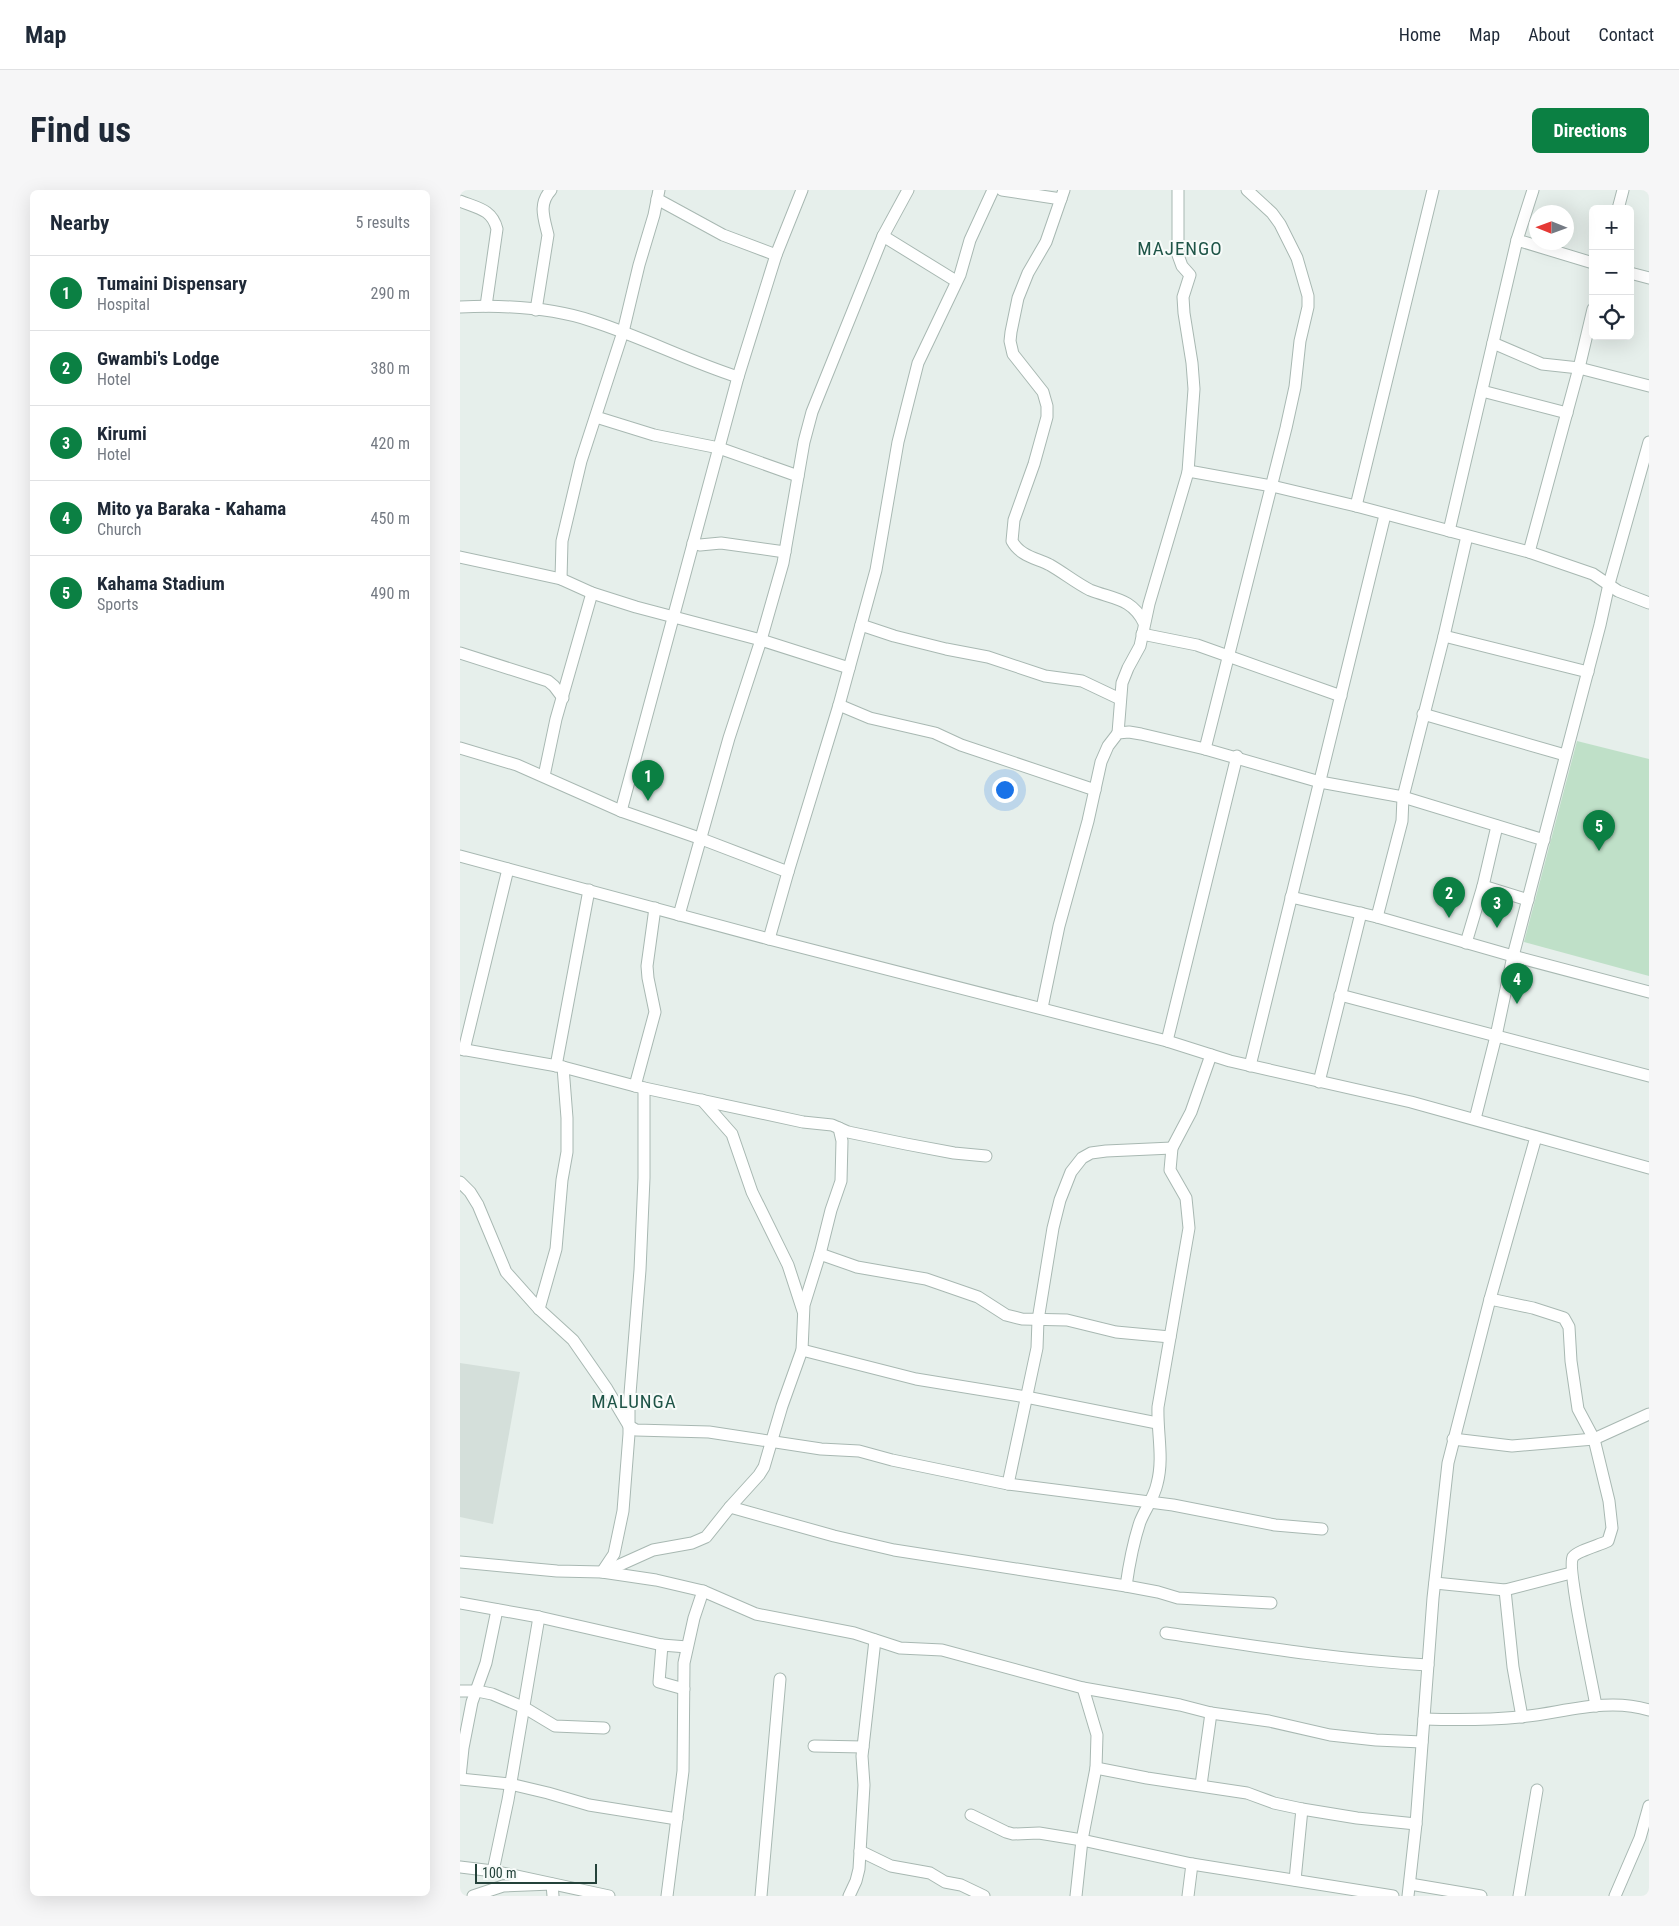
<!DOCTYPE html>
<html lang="en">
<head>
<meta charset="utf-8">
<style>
  :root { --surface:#fff; --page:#f6f6f7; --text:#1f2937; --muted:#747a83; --line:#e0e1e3; --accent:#0b8043 }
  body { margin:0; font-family:"Roboto Condensed",sans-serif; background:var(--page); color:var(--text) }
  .controls { position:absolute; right:15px; top:15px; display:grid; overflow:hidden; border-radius:8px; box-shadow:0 5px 20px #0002 }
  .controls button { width:45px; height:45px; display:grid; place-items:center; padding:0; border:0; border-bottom:1px solid var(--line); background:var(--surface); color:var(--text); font:25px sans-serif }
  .compass { position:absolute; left:1069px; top:15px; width:45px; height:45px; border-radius:50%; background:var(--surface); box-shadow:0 5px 20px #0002; rotate:271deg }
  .scale { position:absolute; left:15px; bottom:12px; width:122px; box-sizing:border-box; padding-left:5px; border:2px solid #24423a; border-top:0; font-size:14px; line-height:18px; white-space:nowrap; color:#24423a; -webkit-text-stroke:4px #f7fbf9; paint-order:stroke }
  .you { position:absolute; left:544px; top:599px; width:18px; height:18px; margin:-12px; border:4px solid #fff; border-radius:50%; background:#1a73e8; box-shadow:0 0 0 8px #1a73e833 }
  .badge { display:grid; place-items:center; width:32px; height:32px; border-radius:50%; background:var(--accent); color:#fff; font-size:16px; font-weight:700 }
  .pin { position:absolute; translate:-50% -41px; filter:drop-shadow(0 1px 2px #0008) }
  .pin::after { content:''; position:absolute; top:26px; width:18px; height:15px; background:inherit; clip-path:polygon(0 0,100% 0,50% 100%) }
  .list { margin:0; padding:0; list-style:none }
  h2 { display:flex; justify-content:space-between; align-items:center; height:65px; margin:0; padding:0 20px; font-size:21px }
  h2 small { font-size:16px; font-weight:400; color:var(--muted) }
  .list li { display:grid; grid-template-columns:32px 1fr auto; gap:15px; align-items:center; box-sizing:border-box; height:75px; padding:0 20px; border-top:1px solid var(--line) }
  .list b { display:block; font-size:19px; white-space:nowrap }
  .list p { margin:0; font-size:16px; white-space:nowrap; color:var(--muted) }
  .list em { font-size:16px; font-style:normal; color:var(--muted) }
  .icon { flex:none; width:28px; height:28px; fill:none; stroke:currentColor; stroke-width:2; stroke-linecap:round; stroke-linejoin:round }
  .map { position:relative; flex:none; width:1189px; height:1706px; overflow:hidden; border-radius:8px }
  header { display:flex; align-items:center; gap:30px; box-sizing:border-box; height:70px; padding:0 25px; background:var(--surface); border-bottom:1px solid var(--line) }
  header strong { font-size:24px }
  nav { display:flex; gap:28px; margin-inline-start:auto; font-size:18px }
  .intro { display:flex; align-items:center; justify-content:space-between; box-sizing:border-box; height:120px; padding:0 30px }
  h1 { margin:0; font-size:35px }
  .button { padding:12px 22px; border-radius:8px; background:var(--accent); color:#fff; font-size:18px; font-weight:700 }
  main { display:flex; gap:30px; padding:0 30px }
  aside { flex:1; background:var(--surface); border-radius:8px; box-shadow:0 5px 20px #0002 }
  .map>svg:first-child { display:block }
</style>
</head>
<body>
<header>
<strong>Map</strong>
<nav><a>Home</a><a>Map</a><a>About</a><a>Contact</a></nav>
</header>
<div class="intro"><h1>Find us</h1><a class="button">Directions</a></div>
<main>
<aside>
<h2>Nearby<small>5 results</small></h2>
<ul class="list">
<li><span class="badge">1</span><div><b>Tumaini Dispensary</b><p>Hospital</p></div><em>290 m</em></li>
<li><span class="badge">2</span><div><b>Gwambi's Lodge</b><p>Hotel</p></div><em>380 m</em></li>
<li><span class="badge">3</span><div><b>Kirumi</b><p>Hotel</p></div><em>420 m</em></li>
<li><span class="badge">4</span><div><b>Mito ya Baraka - Kahama</b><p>Church</p></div><em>450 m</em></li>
<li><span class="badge">5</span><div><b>Kahama Stadium</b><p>Sports</p></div><em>490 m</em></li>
</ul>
</aside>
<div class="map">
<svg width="1189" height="1706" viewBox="0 0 1189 1706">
  <rect width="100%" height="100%" fill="#e6efeb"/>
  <!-- built -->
  <polygon fill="#d4dfda" points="0,1173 60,1182 33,1334 0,1327"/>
  <!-- green -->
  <polygon fill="#bfe0c8" points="1117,551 1189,569 1189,786 1064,752"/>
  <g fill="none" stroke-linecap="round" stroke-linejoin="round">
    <defs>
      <g id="minor">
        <polyline points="542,0 601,9"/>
        <path d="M604,0L586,52L568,83L558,108L551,142L550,151L553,164L583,202L587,216V227L574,274L554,330L552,351C560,366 576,368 590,375C604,383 616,393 630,400C653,409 672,408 684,433"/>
        <polyline points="718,0 718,65 722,76 730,85 723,107 724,123 732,173 734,199 728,282"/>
        <polyline points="197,9 263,45 316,65"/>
        <path d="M0,11C17,18 32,19 37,39L26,116"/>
        <polyline points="1158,19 1163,0"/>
        <polyline points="423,46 496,91"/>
        <polyline points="1057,50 1133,73"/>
        <polyline points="1170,83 1189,88"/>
        <path d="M0,117C43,115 91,117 132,131C182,147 228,171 278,187"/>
        <path d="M76,120L88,45C84,28 78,14 91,0"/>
        <polyline points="1033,153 1082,174 1119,178 1189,196"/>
        <polyline points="1022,201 1107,223"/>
        <polyline points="136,227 194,245 259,258 338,286"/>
        <polyline points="896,316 973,0"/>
        <polyline points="989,341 1057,50 1073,0"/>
        <polyline points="233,353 240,355 261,353 325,362"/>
        <polyline points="1069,362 1119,178 1133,119"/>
        <polyline points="0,367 101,389 132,403 176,417 301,450 389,478"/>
        <polyline points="101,389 102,351 121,271 163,142 179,75 194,25 199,0"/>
        <polyline points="401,435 434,446 486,459 528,467 585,486 622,491 660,509"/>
        <polyline points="682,444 737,455 881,506"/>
        <polyline points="984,446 1128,482"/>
        <polyline points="0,463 88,491 94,496 103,508"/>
        <polyline points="379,515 410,528 475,543 501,555 635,600"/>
        <polyline points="963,524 1105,565"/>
        <polyline points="658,543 662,493 668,478 680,456 689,414 728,282 734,282 812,296 896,316 1069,362 1133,384 1158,401 1189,413"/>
        <polyline points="0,558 57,575 161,621 239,648 328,682"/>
        <polyline points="745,559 826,238 835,197 840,151 848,117 848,106 837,68 820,34 812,23 787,0"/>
        <polyline points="84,586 96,529 132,403"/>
        <polyline points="161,621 278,187 316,65 342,0"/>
        <polyline points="0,666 309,749 707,851 770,871 951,912 1189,978"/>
        <polyline points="1023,696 1068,710"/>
        <polyline points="831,707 917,727 1053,766 1189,802"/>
        <polyline points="219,725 269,548 301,450 323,373 344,252 352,222 423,46 448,0"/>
        <polyline points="917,727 942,631 943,607 984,446 1007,346"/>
        <polyline points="309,749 328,682 379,515 416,380 438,252 458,173 500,85 510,50 533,0"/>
        <polyline points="1006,753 1023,696 1037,636"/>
        <polyline points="880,805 1189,886"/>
        <polyline points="582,818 599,736 628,631 641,572 648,556 658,543 669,542 681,544 745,559 860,592 943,607 1084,650"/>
        <polyline points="707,851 777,566"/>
        <polyline points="0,859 103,877 175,896 343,932 372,935 388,942 446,954 494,963 526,966"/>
        <polyline points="4,860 48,679"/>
        <polyline points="96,876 129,700"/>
        <polyline points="790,876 925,325"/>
        <polyline points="859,892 901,723"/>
        <polyline points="175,896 195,822 188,788 187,776 195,718"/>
        <polyline points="242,910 272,944 292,1002 328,1075 343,1121"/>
        <polyline points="1015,929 1036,846 1053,766 1140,435 1149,394 1189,252"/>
        <polyline points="0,992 10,1002 18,1015 46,1082 79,1119 113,1150 147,1199 169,1236 176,1240 249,1242 361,1259 399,1261 432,1270 548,1294 713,1315 815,1335 862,1339"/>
        <polyline points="360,1064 397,1077 466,1089 518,1107 546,1125 562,1129 607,1130 656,1142 710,1147"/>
        <path d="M1030,1109L1073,1118L1104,1128L1109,1137L1111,1171L1118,1219L1134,1249L1149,1311L1152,1338L1148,1351C1140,1355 1117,1361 1113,1367C1106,1377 1133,1496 1136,1516"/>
        <polyline points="79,1119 96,1059 102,990 107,962 107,928 103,877"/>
        <polyline points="342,1160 456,1189 566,1207 697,1233"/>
        <polyline points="993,1249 1052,1256 1134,1249 1189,1224"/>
        <polyline points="548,1294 577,1158 578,1130 593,1038 600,1010 611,982 622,968 631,963 646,961 712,958"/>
        <polyline points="270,1317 374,1346 434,1360 666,1396 698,1402 718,1408 811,1413"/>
        <polyline points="0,1372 97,1381 142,1382 196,1390 243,1401 296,1424 394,1443 440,1458 482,1460 623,1498 720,1515 751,1523 809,1531 870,1545 916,1550 962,1552"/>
        <polyline points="142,1382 154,1364 163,1321 169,1244 169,1216 180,1080 184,988 184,898"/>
        <polyline points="144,1382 193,1360 232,1353 246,1347 270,1317 299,1285 304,1277 322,1216 342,1160 344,1115 360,1064 371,1020 381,991 382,951 379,938"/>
        <polyline points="975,1393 1045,1400"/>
        <path d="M666,1396C669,1375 673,1353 680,1332C685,1319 694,1308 697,1294C704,1268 697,1243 698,1217L729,1038L726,1008L710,980L712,958L731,922L751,865"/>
        <polyline points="0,1413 79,1427 202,1455 227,1457"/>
        <path d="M706,1443C793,1456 880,1470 968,1475"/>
        <polyline points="202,1455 199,1492 224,1499"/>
        <polyline points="0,1501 17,1501 32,1504 65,1518 95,1536 144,1538"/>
        <polyline points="1062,1527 1053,1477 1045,1400 1111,1383"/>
        <path d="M964,1529C996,1530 1028,1530 1060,1527C1102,1523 1147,1507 1189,1520"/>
        <polyline points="354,1556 403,1557"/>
        <polyline points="636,1578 687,1588 787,1603 814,1613 842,1619 897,1628 956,1634"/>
        <polyline points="0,1587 3,1558 12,1512 26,1473 37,1420"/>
        <polyline points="0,1589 50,1594 88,1603 129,1615 217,1629"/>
        <polyline points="741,1595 751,1523"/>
        <polyline points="511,1625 546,1642 553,1644 579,1643 622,1650 732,1674 933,1706"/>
        <polyline points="400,1661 431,1676 470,1683 485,1692 501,1695 524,1706"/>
        <polyline points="0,1677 33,1681 149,1706"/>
        <polyline points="33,1681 48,1610 79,1427"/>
        <polyline points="835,1690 842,1619"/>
        <polyline points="950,1694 1021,1706"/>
        <polyline points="13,1706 43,1696 92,1694 93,1706"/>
        <polyline points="207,1706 223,1581 224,1473 234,1428 243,1401"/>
        <polyline points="301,1706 320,1489"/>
        <polyline points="389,1706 396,1691 399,1679 404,1595 402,1566 415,1450"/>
        <polyline points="616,1706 622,1650 636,1578 637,1545 623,1498"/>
        <polyline points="728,1706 732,1674"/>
        <polyline points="948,1706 956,1634 973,1408 988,1273 1030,1109 1076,947"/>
        <polyline points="1059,1706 1077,1600"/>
        <polyline points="1155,1706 1180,1648 1189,1616"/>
      </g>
    </defs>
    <!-- minor casing -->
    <use href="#minor" stroke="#a8b8b2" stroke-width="13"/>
    <!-- minor -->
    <use href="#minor" stroke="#fff" stroke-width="11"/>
  </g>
  <g text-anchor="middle" stroke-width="4" stroke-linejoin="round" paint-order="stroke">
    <!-- quarter labels -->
    <g font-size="19" letter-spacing="1" fill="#1f5548" stroke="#f7fbf9">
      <text x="720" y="65">MAJENGO</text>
      <text x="174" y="1218">MALUNGA</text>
    </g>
  </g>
</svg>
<div class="controls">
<button>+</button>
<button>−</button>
<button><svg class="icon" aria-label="locate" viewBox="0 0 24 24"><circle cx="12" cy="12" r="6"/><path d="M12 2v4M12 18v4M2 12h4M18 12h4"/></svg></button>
</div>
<svg class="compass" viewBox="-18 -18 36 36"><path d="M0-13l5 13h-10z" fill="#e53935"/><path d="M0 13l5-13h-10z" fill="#747a83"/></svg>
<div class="scale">100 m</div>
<div class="you"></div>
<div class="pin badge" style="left:188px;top:611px">1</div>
<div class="pin badge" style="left:989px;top:728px">2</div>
<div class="pin badge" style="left:1037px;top:738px">3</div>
<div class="pin badge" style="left:1057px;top:814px">4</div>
<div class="pin badge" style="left:1139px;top:661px">5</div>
</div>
</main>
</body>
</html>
